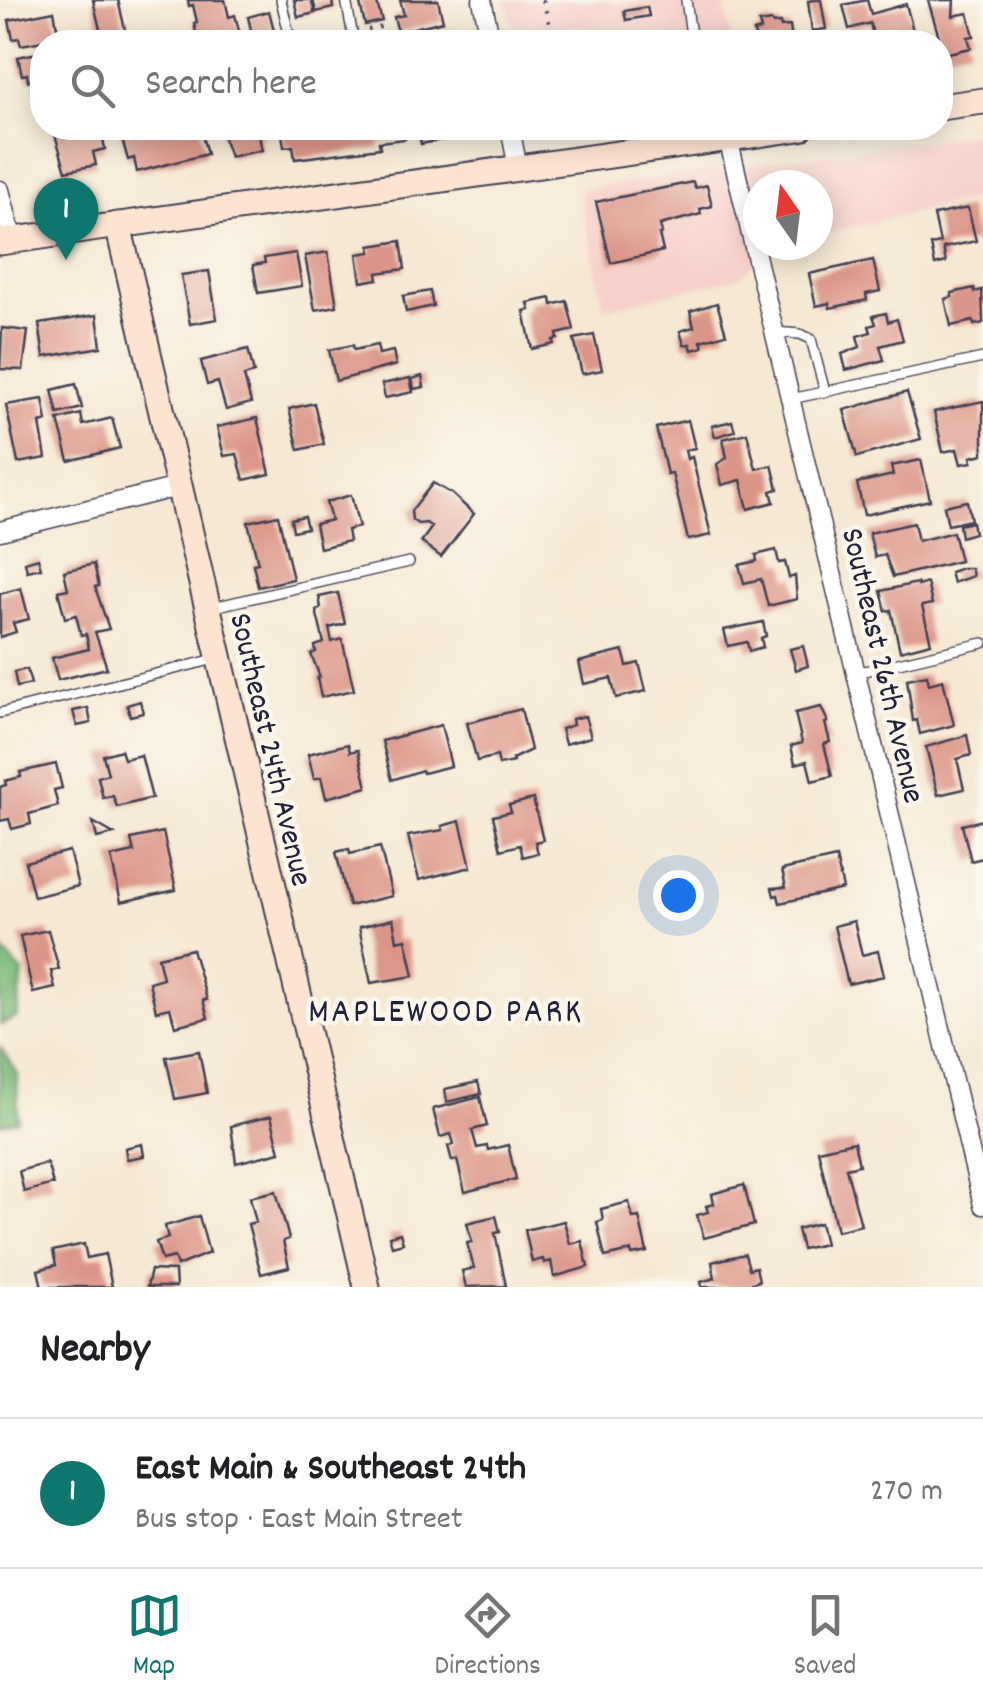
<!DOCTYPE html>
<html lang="en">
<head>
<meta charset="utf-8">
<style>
  :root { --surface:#fff; --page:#f6f6f6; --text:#202124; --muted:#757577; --line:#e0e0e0; --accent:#0f766e }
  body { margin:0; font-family:Dekko,sans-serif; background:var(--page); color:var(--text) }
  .compass { position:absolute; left:743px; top:170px; width:90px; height:90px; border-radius:50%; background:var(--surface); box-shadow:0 5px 25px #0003; rotate:346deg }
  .you { position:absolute; left:678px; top:895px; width:35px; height:35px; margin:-25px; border:8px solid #fff; border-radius:50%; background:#1a73e8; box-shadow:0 0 0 15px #1a73e833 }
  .badge { display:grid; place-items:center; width:65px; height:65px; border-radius:50%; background:var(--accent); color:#fff; font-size:32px; font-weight:700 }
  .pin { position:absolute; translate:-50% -82px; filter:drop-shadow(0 2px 5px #0008) }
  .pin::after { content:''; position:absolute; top:52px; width:35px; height:30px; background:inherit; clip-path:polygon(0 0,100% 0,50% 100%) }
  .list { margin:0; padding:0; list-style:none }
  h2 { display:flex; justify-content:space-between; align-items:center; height:130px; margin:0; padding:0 40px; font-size:42px }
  h2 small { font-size:32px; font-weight:400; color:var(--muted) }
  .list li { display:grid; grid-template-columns:65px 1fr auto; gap:30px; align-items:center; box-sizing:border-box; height:150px; padding:0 40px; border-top:2px solid var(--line) }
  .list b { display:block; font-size:38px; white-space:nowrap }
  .list p { margin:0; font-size:32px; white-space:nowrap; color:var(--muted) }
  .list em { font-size:32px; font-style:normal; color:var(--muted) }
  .icon { flex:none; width:55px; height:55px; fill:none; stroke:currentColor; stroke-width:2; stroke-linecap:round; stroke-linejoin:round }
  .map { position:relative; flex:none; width:983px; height:1287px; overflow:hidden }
  .search { position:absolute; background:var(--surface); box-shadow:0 5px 25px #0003; left:30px; right:30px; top:30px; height:110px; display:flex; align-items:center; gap:25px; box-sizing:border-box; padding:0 35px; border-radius:40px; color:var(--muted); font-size:38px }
  .sheet { height:280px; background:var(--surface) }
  nav { display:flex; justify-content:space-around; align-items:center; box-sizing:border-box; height:140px; border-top:2px solid var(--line); background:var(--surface); font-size:28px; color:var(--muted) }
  nav a { display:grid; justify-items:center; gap:5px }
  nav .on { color:var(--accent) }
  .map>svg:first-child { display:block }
</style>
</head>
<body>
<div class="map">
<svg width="983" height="1287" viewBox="0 0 983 1287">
  <rect width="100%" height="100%" fill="#fbf7ec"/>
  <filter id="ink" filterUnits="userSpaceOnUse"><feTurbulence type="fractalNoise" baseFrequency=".01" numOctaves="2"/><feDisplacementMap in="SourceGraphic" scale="20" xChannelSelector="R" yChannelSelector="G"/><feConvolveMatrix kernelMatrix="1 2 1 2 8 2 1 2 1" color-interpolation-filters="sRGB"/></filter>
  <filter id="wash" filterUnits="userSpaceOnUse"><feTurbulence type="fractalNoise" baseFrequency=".0048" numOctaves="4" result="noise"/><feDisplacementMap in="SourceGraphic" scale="40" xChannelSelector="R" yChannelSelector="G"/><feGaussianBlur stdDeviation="2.25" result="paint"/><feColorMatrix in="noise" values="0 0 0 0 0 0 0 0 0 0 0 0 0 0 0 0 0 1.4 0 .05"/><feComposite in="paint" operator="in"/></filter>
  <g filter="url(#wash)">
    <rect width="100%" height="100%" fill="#f6e8d2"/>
    <!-- built -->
    <g fill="#f7d0ca">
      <polygon points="506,0 611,0 612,5 653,0 723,0 732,42 516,42"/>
      <polygon points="983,132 983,197 818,235 818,185 758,185 758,245 774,245 741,277 604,309 579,190"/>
    </g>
    <!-- forest -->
    <g fill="#7fbc7a" stroke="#506f5a" stroke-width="2.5">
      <polygon points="0,948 23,973 17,1017 0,1025"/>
      <polygon points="0,1047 17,1073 18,1120 0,1124"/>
    </g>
    <g id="blocks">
      <!-- building -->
      <g fill="#db9688">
        <polygon points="93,0 118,0 128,42 103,42"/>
        <polygon points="188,0 225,0 229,17 235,15 242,42 198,42 194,23 197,22 193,5 189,6"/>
        <polygon points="294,0 311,0 315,13 298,17"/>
        <polygon points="313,0 332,0 333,8 316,12"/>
        <polygon points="359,0 376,0 382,21 365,25"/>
        <polygon points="400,0 438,0 443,21 398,32 394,17 404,15"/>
        <polygon points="814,0 821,0 826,29 812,31 808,1"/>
        <polygon points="867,0 871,14 906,4 916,42 875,42 870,23 849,29 843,5"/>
        <polygon points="928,0 954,0 953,16 968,13 974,36 968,37 971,48 944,54"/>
        <polygon points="647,7 649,16 626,20 624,11"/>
        <polygon points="54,11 59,38 21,45 19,38 13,39 9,20"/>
        <polygon points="269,11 277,42 254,42 248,17"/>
        <polygon points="771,21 773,24 780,23 781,27 790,26 792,42 756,42 754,32 761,30 759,23"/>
        <polygon points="447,29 450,42 399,42 399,41"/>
        <polygon points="42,52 42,78 28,81 27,74 22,75 18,57"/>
        <polygon points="53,128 101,128 105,149 93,152 96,165 66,171"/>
        <polygon points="119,128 200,128 207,154 137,172 134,158 128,160"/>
        <polygon points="220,128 263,128 265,135 259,136 262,150 230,157"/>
        <polygon points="281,128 404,128 405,139 379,142 380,148 295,159 293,146 284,147"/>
        <polygon points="417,128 476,128 473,134 463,136 458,133 452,135 452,138 421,144"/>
        <polygon points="693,182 695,188 707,185 712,206 700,209 701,214 660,225 662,233 659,234 663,251 611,263 596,202"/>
        <polygon points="968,208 976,241 943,248 946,262 935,265 931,245 940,243 934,215"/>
        <polygon points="401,241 405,269 377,273 378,279 361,282 357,254 371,252 370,246"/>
        <polygon points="328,252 337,306 315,310 305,256"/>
        <polygon points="296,253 302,286 258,293 253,265 265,263 264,258"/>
        <polygon points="873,260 880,291 866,294 867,300 830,308 829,303 816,306 809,274"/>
        <polygon points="209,271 217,319 190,324 181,275"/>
        <polygon points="974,288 975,292 982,290 983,323 974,325 973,321 951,326 945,299 952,297 952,293"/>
        <polygon points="430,291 433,306 406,312 403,296"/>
        <polygon points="551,298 552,305 567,301 574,330 557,334 558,339 553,340 554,344 532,349 524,311 530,310 528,303"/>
        <polygon points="717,303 726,334 701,341 703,347 692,350 690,344 684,345 680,331 694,327 690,311"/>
        <polygon points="886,313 888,322 897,319 903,340 880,346 884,360 846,370 842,354 860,347 857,336 871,332 869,326 876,324 873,316"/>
        <polygon points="97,315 101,347 44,357 39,324"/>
        <polygon points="2,328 28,331 23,370 0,369"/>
        <polygon points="594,335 602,370 582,374 574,339"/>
        <polygon points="353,345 354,350 377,345 379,354 393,351 396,365 336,381 329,350"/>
        <polygon points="248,349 254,373 244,376 251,403 226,410 218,382 207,385 201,361"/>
        <polygon points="422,376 424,387 414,389 412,379"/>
        <polygon points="410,378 413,392 385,398 382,384"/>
        <polygon points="76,384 82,408 58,414 52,390"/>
        <polygon points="907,392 921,439 857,457 844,410"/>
        <polygon points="43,399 47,421 40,423 46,458 18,463 6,405"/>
        <polygon points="983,401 983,454 971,457 972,462 961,464 957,449 943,452 934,412"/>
        <polygon points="314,403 324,444 299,450 289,409"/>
        <polygon points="81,414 83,425 112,418 120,448 69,461 58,420"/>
        <polygon points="257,418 270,474 244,480 237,454 224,456 217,427"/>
        <polygon points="688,420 695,448 685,450 687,459 692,457 711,535 688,540 672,473 667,474 656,428"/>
        <polygon points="732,421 735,431 715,437 712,426"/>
        <polygon points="747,433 756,469 772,465 778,489 771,491 774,502 748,509 741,480 722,485 717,464 727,458 723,439"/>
        <polygon points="921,460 930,500 864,515 857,483 893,475 891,466"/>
        <polygon points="433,483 452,494 474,514 441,557 421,542 432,527 426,523 418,524 412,520 411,511"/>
        <polygon points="351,495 359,527 347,530 349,541 320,548 315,524 331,520 326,502"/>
        <polygon points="967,501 971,520 948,525 944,506"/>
        <polygon points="278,515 293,579 258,587 253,564 258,563 248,522"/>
        <polygon points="304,516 307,528 293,531 291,519"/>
        <polygon points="972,522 974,533 961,537 959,525"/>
        <polygon points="914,523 918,541 953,532 960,561 893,577 885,555 875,557 869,533"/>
        <polygon points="776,550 779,563 785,562 789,578 795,576 797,599 768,606 761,579 744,583 739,565 757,561 756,555"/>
        <polygon points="38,558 41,568 27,571 25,562"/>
        <polygon points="94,564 99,586 95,587 109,629 95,632 107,668 58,680 52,658 89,649 86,634 81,635 76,615 65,618 58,591 68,589 64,571"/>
        <polygon points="962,568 971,568 973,576 953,583 950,572"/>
        <polygon points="917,583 918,586 927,583 932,604 922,606 931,643 900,651 891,610 886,611 881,591"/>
        <polygon points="21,588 29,619 13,623 16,632 0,637 0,594"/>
        <polygon points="338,593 345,624 329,628 332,642 342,639 354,690 321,697 317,678 320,677 311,654 316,652 315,646 324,643 316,610 321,608 319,597"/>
        <polygon points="763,622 766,636 761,638 763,647 749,651 747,642 728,646 724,630"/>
        <polygon points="803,646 808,666 796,670 790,649"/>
        <polygon points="623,651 627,666 639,663 646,691 616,698 611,678 584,684 579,662"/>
        <polygon points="27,669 31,684 17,687 14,672"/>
        <polygon points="927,675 929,684 943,680 954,725 920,734 917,720 913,721 907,679"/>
        <polygon points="140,701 143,713 130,716 127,705"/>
        <polygon points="821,707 828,722 825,723 830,742 824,744 832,776 812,781 807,761 795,764 791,746 802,743 795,713"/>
        <polygon points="88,708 91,723 77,726 73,711"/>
        <polygon points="521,709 531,750 512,759 513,762 499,765 497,756 477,761 467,723"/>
        <polygon points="585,716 591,737 565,744 561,729 573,725 572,719"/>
        <polygon points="441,725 451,766 423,773 422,770 392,780 382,741"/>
        <polygon points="967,735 971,755 957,759 964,789 938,795 926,747"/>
        <polygon points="348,744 350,752 358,750 367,787 326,798 321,777 314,779 308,754"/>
        <polygon points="121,750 124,759 141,755 152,798 117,807 113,796 103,798 98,777 108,774 103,755"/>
        <polygon points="56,764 62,788 54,790 58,806 29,814 31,824 12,829 9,819 0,821 0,787 6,785 5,781 21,777 20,772"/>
        <polygon points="533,799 543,840 535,842 538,853 523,857 520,845 501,850 493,816 511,812 509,805"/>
        <polygon points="983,820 983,858 971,861 962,825"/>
        <polygon points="460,821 471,867 419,880 408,836 443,830 442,826"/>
        <polygon points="93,822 114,834 97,838"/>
        <polygon points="163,832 176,890 121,902 111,857 134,852 131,839"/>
        <polygon points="380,847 392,896 349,906 336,852 349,849 350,854"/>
        <polygon points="69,851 78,886 34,897 25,862"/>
        <polygon points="836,858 843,889 780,903 778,895 774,896 772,888 786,887 782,870"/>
        <polygon points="393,919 397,941 406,939 414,976 371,983 359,927"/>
        <polygon points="854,921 862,955 878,951 884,976 848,984 834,926"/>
        <polygon points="48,930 59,969 51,971 55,988 33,993 20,936"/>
        <polygon points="192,949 207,1000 203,1000 208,1018 175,1026 170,1008 156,1011 149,982 163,978 158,957"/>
        <polygon points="199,1051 207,1093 175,1099 166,1057"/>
        <polygon points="478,1082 481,1094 447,1102 445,1089"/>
        <polygon points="480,1097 487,1126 472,1130 477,1148 487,1146 488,1150 508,1145 516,1179 465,1192 457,1160 452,1161 448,1146 454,1144 451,1134 440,1137 433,1109"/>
        <polygon points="271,1116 280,1152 236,1163 231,1126"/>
        <polygon points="854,1142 859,1165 846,1168 861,1225 837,1231 818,1150"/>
        <polygon points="142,1144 144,1156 127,1159 125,1148"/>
        <polygon points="47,1163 53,1184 24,1192 19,1171"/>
        <polygon points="744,1185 754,1225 704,1238 697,1215 708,1212 706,1206 714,1204 712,1194"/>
        <polygon points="276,1191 289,1239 283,1241 289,1267 261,1274 248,1224 256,1222 250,1197"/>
        <polygon points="629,1202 633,1218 639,1217 647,1252 632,1255 631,1251 605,1257 597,1222 603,1220 601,1209"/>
        <polygon points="199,1216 209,1253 177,1266 174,1257 162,1260 156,1242 168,1238 165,1226"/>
        <polygon points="496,1216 500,1232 495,1233 506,1286 466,1287 462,1271 474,1268 467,1243 472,1242 467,1223"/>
        <polygon points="564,1221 570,1244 582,1241 588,1267 554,1277 551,1261 544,1263 543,1259 532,1262 525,1230"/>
        <polygon points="820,1223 825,1244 802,1249 797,1229"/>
        <polygon points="400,1233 403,1243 392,1246 389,1236"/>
        <polygon points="84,1244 87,1258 105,1254 112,1287 42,1287 38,1270 56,1265 53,1251"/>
        <polygon points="745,1254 749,1269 756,1267 759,1281 752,1283 753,1287 702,1287 701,1282 715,1278 712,1262"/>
        <polygon points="151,1270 175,1271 176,1287 147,1287"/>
      </g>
    </g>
  </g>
  <g filter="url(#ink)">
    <use href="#blocks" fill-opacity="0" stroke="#424052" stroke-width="2.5"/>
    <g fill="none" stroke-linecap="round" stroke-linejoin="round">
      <defs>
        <g id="lane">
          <polyline points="281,0 291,42"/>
          <polyline points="346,0 354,42"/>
          <polyline points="686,0 692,42"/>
          <polyline points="643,148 643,128"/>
          <polyline points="775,332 800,334 811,339 825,392"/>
          <polyline points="791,399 983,358"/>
          <polyline points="209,608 409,562"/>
          <polyline points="856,673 983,643"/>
          <polyline points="0,713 215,659"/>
        </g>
        <g id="street">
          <polyline points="482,0 491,42"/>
          <polyline points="510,128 518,168"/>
          <polyline points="728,138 983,1205"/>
          <polyline points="0,190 13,240"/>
          <polyline points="0,531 178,487"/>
        </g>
        <g id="secondary">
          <polyline points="940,107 983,101"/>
          <polyline points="118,225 367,1287"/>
          <polyline points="0,242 800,128"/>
        </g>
      </defs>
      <!-- lane casing -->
      <use href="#lane" stroke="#424052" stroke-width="12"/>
      <!-- street casing -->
      <use href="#street" stroke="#424052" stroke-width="21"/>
      <!-- secondary casing -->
      <use href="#secondary" stroke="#424052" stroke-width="29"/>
      <!-- path -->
      <g stroke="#424052" stroke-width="4" stroke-dasharray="2.5 8" stroke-linecap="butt">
        <polyline points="543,0 554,42"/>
        <polyline points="368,30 381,27"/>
        <polyline points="130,41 133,42"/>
        <polyline points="151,42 168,38"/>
        <polyline points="517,42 551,34"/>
      </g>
      <!-- lane -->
      <use href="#lane" stroke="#fff" stroke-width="9"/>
      <!-- street -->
      <use href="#street" stroke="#fff" stroke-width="18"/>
      <!-- secondary -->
      <use href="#secondary" stroke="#fde4d1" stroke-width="25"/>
    </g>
  </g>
  <g text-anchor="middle" stroke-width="9" stroke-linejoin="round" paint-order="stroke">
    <!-- street labels -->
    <g font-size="32" fill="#22223b" stroke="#fbf7ec">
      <text transform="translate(885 665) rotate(77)" y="11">Southeast 26th Avenue</text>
      <text transform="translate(273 749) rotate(77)" y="11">Southeast 24th Avenue</text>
    </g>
    <!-- neighbourhood labels -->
    <g font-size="35" letter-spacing="2.5" fill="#22223b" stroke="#fbf7ec">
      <text x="446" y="1021">MAPLEWOOD PARK</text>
    </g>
  </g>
</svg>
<svg class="compass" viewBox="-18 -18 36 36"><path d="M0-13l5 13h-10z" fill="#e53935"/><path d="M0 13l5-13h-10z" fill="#757577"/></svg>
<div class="you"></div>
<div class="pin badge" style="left:66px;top:260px">1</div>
<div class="search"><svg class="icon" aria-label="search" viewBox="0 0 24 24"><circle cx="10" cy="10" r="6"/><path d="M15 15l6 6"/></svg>Search here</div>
</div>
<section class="sheet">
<h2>Nearby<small></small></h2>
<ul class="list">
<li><span class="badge">1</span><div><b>East Main &amp; Southeast 24th</b><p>Bus stop · East Main Street</p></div><em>270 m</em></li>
</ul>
</section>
<nav>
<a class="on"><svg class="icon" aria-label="map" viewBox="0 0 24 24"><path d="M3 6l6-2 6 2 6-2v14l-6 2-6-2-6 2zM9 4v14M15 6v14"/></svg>Map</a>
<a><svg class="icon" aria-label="directions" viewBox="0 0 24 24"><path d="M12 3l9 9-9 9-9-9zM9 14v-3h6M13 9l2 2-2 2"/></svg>Directions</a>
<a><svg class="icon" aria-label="saved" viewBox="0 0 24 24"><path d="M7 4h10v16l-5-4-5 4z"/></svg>Saved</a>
</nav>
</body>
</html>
